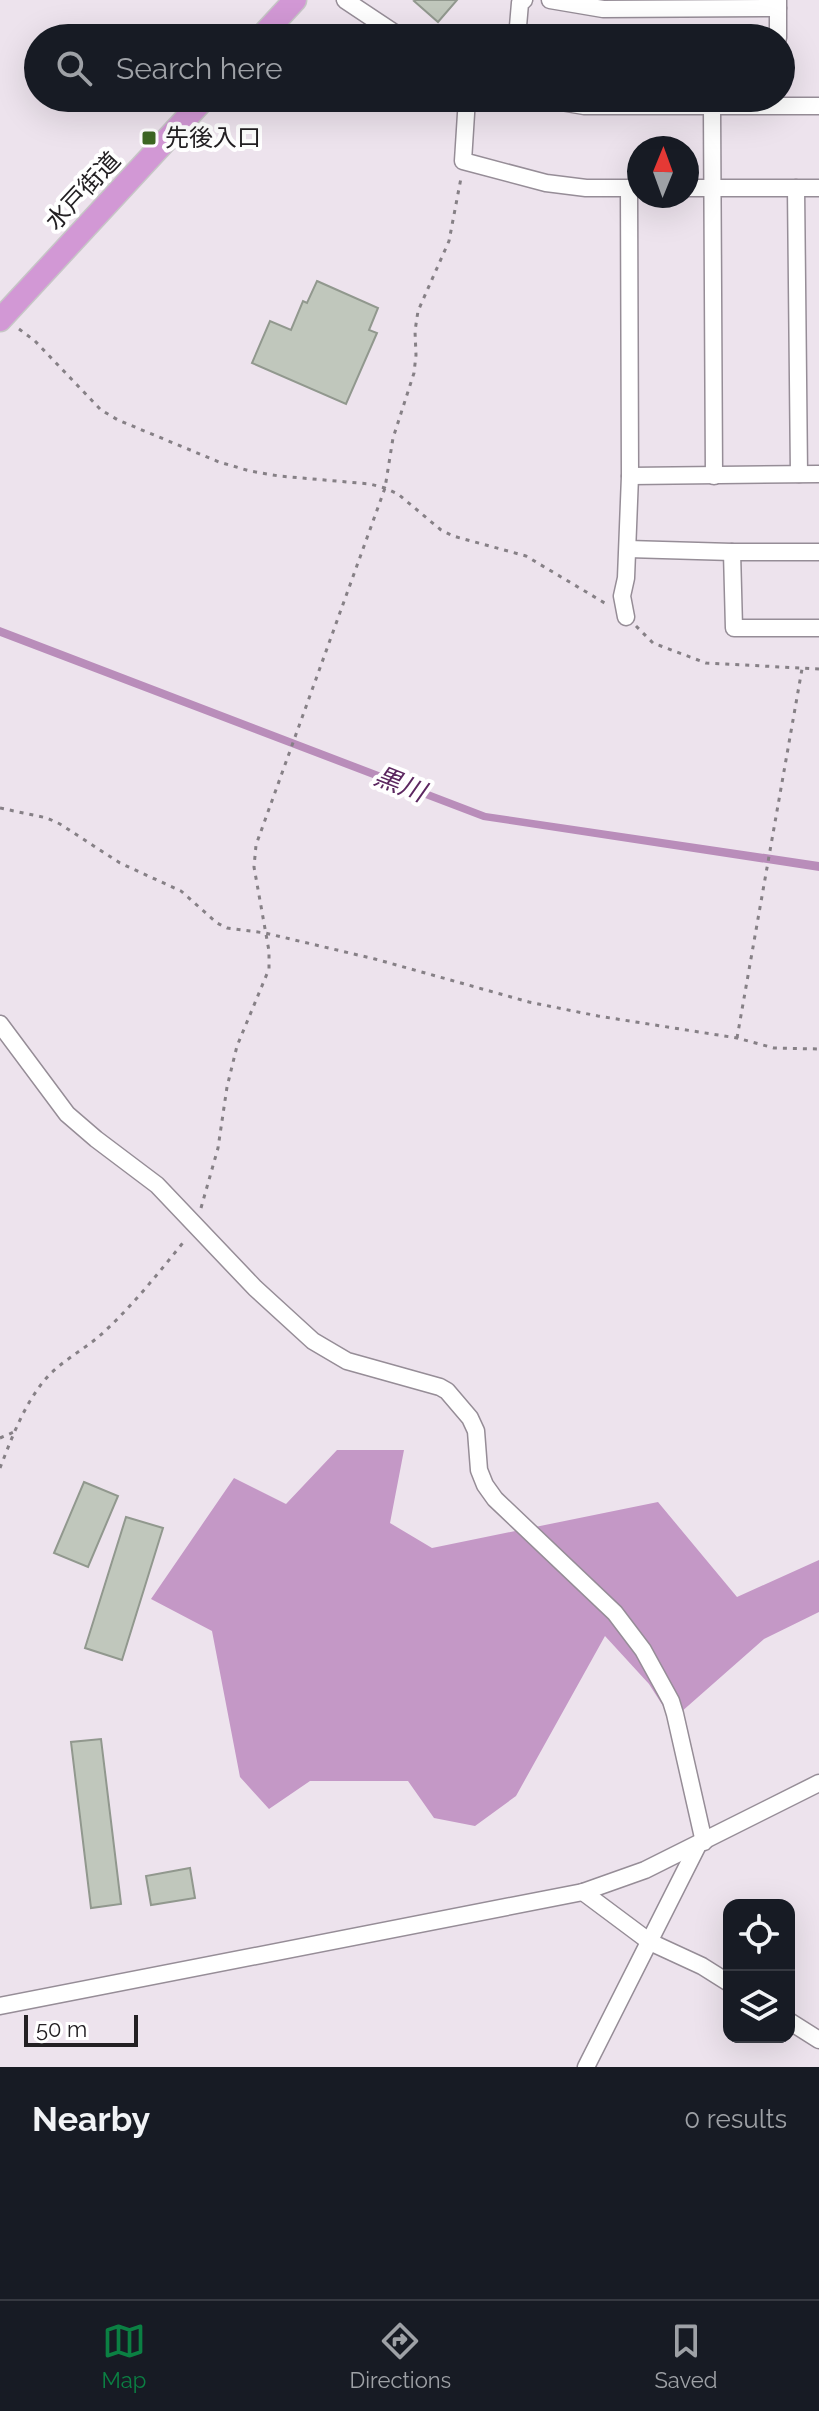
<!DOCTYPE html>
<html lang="en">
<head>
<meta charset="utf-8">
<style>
  :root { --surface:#171b24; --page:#20242c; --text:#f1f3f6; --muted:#9ea1a6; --line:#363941; --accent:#0b8043 }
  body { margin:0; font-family:Raleway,"Noto Sans JP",sans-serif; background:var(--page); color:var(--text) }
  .controls { position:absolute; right:24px; bottom:24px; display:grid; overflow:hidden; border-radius:16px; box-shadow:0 8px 32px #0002 }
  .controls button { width:72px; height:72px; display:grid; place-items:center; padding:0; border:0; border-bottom:2px solid var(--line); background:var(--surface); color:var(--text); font:40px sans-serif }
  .compass { position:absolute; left:627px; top:136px; width:72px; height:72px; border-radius:50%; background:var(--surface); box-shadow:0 8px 32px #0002; rotate:1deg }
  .scale { position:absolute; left:24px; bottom:20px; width:114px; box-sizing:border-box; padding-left:8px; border:4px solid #232023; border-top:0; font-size:22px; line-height:28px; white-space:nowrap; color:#232023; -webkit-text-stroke:6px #fff; paint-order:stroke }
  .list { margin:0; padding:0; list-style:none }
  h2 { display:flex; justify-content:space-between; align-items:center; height:104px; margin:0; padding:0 32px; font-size:34px }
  h2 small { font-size:26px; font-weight:400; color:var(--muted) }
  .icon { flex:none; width:44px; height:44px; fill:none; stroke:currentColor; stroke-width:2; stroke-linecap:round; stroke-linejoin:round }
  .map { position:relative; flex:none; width:819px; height:2067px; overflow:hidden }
  .search { position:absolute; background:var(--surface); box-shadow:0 8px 32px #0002; left:24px; right:24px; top:24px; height:88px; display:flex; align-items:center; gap:20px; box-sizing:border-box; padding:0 28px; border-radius:44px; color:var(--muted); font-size:30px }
  .sheet { height:232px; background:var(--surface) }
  nav { display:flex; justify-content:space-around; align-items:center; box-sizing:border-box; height:112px; border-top:2px solid var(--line); background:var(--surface); font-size:22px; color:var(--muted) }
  nav a { display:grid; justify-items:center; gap:4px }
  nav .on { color:var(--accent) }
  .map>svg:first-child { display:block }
</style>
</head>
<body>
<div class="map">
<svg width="819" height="2067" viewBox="0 0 819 2067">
  <rect width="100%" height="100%" fill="#ede3ed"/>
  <!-- forest -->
  <polygon fill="#c498c6" points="337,1450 404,1450 390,1523 432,1548 658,1502 737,1597 819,1560 819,1612 764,1639 672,1720 649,1684 605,1636 516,1796 475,1826 434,1818 408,1781 310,1781 269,1809 240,1777 212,1631 151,1599 234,1478 286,1504"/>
  <!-- water -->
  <polygon fill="#b98dba" points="0,627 486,813 819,862 819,871 483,820 0,636"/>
  <!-- building -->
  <g fill="#c0c7bc" stroke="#91988e" stroke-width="2">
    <polygon points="416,0 457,0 438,22 414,1"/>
    <polygon points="317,281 378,308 369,330 377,333 346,404 252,363 270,321 291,330 303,301 307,303"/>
    <polygon points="84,1482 118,1496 88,1567 54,1553"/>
    <polygon points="126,1517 163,1528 122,1660 85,1648"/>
    <polygon points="101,1739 121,1904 91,1908 71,1742"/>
    <polygon points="190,1868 195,1898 151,1905 146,1876"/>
  </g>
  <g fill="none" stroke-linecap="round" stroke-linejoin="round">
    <defs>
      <g id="minor">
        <polyline points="345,0 402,38"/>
        <polyline points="550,0 603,9 778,8"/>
        <polyline points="778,0 778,38"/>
        <polyline points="517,38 520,3 524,0"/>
        <polyline points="467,98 463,161 546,183 586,188 637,188"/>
        <polyline points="538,98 584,106 819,106"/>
        <polyline points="712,108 714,476"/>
        <polyline points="687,188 819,188"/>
        <polyline points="796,188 799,474"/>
        <polyline points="630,476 819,474"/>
        <polyline points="628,549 732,552 819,552"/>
        <polyline points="732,552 734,628 819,628"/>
        <polyline points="626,617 622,596 626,578 630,476 629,188"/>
        <polyline points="0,1024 67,1114 96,1139 157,1185 255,1288 313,1341 347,1361 440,1387 447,1391 470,1418 476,1431 479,1470 485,1485 495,1499 615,1613 643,1650 671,1701 675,1714 704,1842"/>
        <polyline points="583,1892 650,1942 702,1966 729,1983"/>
        <polyline points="0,2006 583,1892 645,1870 819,1783"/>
        <polyline points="789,2021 819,2040"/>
        <polyline points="586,2067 698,1845"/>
      </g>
      <g id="highway">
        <polyline points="260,38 295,0"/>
        <polyline points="0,320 205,98"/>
      </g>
    </defs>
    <!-- minor casing -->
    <use href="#minor" stroke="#968d97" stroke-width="19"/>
    <!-- highway casing -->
    <use href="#highway" stroke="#c6c5c6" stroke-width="25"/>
    <!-- path -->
    <g stroke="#868086" stroke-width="3" stroke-dasharray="4 6" stroke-linecap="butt">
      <polyline points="19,329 35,341 101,410 118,420 219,462 250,471 279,476 370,484 385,488 398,494 441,530 453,536 526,556 608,605"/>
      <polyline points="636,626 653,643 706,663 819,669"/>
      <polyline points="0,808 47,818 60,824 120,863 181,891 217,923 227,928 265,933 375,959 529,1002 598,1016 737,1038 774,1048 819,1049"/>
      <polyline points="737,1038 802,669"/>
      <polyline points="201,1208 218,1148 227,1087 237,1046 269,969 269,951 254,867 256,845 385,488 393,438 414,373 416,355 415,331 418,311 449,241 461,178"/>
      <polyline points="0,1438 14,1432"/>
      <path d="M0,1468C11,1440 22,1410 40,1386C57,1362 84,1351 105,1331C135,1303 160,1271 186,1239"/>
    </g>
    <!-- minor -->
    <use href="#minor" stroke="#fff" stroke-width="16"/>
    <!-- highway -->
    <use href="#highway" stroke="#d298d5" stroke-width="22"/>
  </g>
  <!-- markers -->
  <rect fill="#3d6723" stroke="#fff" stroke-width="3" x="141" y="130" width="16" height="16" rx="4"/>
  <g text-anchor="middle" stroke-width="8" stroke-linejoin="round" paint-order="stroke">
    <!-- poi labels -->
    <g font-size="24" fill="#232023" stroke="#fff" text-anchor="start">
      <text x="165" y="146">先後入口</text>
    </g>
    <!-- street labels -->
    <g font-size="24" fill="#232023" stroke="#fff">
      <text transform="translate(83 191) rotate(-47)" y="8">水戸街道</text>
    </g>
    <!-- water labels -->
    <g font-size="26" font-style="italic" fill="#5c2760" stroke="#fff">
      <text transform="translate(400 784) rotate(21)" y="9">黒川</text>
    </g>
  </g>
</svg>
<div class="controls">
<button><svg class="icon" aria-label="locate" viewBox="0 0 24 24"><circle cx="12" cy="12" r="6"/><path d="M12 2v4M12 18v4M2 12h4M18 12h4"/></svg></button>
<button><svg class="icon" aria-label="layers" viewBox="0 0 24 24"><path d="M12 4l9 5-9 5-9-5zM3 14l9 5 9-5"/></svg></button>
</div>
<svg class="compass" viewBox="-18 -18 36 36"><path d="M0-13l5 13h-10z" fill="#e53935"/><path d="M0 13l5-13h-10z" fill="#9ea1a6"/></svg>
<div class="scale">50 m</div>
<div class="search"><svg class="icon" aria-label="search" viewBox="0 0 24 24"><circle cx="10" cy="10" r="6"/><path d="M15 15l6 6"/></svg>Search here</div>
</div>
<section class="sheet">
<h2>Nearby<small>0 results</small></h2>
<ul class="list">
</ul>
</section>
<nav>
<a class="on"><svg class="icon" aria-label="map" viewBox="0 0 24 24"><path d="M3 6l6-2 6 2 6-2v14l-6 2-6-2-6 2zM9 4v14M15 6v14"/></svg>Map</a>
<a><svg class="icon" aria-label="directions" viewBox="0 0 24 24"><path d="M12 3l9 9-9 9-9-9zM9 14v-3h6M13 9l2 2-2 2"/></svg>Directions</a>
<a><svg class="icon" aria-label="saved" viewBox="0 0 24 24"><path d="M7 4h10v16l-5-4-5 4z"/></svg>Saved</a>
</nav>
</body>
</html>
